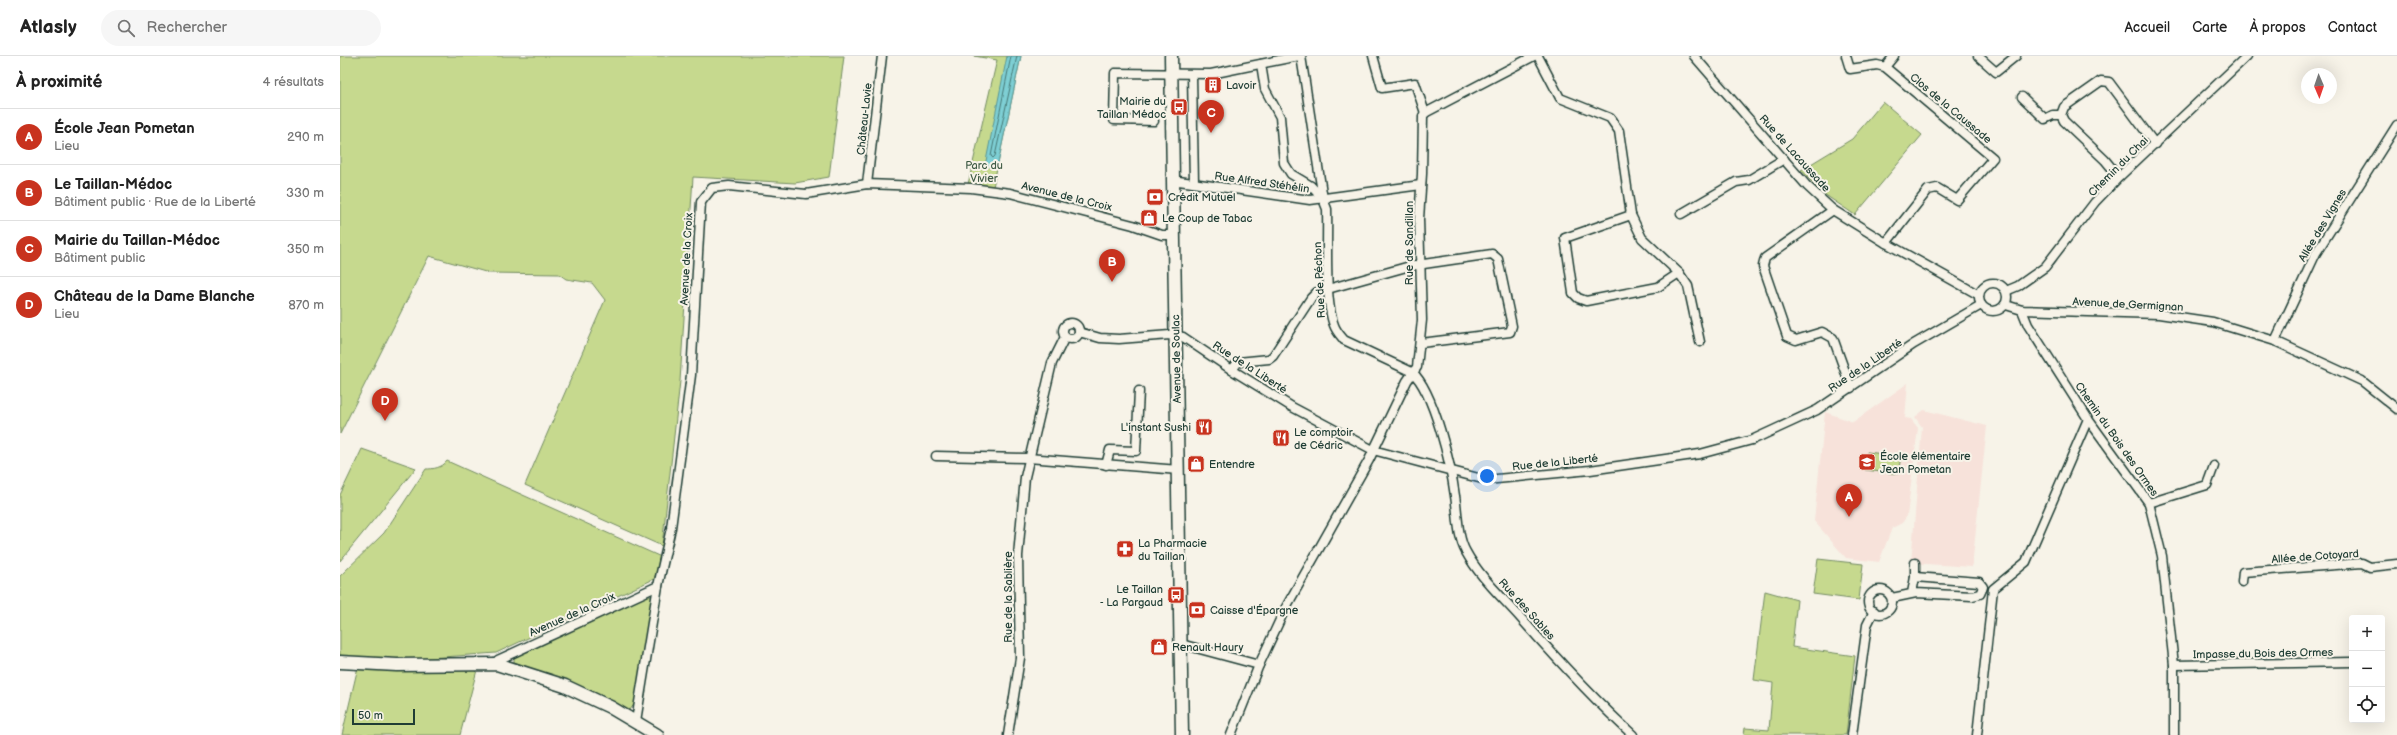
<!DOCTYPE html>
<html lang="fr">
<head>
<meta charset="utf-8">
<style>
  :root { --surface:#fff; --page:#f6f6f6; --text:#222; --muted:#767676; --line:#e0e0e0; --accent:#c8321e }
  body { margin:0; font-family:"Balsamiq Sans",sans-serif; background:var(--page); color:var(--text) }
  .controls { position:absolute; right:12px; bottom:12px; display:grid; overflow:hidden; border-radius:4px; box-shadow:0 4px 16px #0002 }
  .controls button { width:36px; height:36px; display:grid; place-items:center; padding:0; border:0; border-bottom:1px solid var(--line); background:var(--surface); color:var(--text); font:20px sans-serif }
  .compass { position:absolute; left:1961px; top:12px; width:36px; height:36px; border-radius:50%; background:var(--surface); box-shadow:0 4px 16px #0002; rotate:178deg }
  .scale { position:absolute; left:12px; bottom:10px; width:63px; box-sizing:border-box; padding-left:4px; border:2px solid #1f3d34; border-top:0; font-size:11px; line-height:14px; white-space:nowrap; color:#1f3d34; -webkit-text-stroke:3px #f7f3e8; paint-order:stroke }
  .you { position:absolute; left:1147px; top:420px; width:14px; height:14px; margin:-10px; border:3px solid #fff; border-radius:50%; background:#1a73e8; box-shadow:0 0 0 6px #1a73e833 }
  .badge { display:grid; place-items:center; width:26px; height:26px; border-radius:50%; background:var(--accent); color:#fff; font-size:13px; font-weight:700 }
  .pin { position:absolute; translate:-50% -33px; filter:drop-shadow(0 1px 2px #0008) }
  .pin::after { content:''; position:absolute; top:21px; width:14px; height:12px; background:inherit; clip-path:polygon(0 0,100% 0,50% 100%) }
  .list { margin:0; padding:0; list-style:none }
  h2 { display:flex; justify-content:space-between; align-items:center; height:52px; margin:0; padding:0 16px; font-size:17px }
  h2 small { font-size:13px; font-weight:400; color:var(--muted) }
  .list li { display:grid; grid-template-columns:26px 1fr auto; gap:12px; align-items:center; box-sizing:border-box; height:56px; padding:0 16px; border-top:1px solid var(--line) }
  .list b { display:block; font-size:15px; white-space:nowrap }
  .list p { margin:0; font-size:13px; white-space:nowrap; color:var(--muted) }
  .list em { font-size:13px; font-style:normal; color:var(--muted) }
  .icon { flex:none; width:22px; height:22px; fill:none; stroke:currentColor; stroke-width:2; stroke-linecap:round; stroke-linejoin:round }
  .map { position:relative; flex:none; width:2057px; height:679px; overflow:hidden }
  header { display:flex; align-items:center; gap:24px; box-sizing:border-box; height:56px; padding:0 20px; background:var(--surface); border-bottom:1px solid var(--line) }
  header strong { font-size:19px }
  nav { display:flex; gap:22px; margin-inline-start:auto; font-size:14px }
  .search { width:280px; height:36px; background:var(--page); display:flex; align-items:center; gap:10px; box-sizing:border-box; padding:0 14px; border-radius:22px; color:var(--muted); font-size:15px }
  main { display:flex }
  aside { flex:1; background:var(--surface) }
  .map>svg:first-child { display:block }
</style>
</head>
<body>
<header>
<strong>Atlasly</strong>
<div class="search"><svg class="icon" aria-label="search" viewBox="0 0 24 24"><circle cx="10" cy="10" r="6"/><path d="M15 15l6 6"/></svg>Rechercher</div>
<nav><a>Accueil</a><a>Carte</a><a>À propos</a><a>Contact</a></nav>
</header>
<main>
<aside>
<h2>À proximité<small>4 résultats</small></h2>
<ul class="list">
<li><span class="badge">A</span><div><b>École Jean Pometan</b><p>Lieu</p></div><em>290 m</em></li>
<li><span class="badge">B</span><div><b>Le Taillan-Médoc</b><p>Bâtiment public · Rue de la Liberté</p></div><em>330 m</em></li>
<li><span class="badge">C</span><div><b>Mairie du Taillan-Médoc</b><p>Bâtiment public</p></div><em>350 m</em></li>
<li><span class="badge">D</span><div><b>Château de la Dame Blanche</b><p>Lieu</p></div><em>870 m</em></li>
</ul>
</aside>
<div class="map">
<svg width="2057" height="679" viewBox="0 0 2057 679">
  <rect width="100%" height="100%" fill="#f7f3e8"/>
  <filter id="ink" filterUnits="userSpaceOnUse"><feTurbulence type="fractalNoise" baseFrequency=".025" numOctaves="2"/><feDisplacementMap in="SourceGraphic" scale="8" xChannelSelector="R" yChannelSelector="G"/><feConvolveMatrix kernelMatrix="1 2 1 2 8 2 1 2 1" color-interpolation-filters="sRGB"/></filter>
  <g filter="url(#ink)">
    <!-- built -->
    <g fill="#f7e2da">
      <polygon points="1568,327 1565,362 1571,363 1578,372 1567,460 1562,467 1552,472 1539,506 1506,502 1474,465 1485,356 1513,366"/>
      <polygon points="1584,354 1647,370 1632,511 1571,507 1582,371 1575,361"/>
    </g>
    <!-- green -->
    <g fill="#c6d98e" stroke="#728b61">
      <polygon points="0,0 504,0 489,121 455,127 353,121 340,325 322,490 185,429 265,244 252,227 226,223 219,218 149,217 89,200 0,378"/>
      <polygon points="634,0 681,0 653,131 628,128 657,4"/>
      <polygon points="1543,46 1582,79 1515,159 1481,136 1461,114 1512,83"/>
      <polygon points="22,393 76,412 0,505 0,439"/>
      <polygon points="1527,396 1561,400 1558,418 1525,414"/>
      <path d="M107,405L321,501L314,523L156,597L76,603L0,601V520L44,477L86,413C93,413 102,412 107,405Z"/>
      <polygon points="1478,503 1523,508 1519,544 1473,538"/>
      <polygon points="1425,535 1457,544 1452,591 1515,600 1506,679 1404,679 1405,672 1429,674 1433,627 1414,624"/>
      <polygon points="305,538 313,542 295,647 290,654 286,655 211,620 174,606 174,599"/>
      <polygon points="138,610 120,679 2,679 18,611"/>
    </g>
    <!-- water -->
    <polygon fill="#7ecfd4" stroke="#589594" points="667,0 681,0 657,112 645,110"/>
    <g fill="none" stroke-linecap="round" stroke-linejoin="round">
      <!-- shore -->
      <polyline stroke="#457774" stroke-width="1" points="671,0 651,100 653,102 655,100 677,0"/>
      <defs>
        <g id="minor">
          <path d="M961,0L983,143L987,153C988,182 984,243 994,269C996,275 1000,279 1004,284L1072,316C1094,335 1111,410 1115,440C1118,457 1117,480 1126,496C1139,520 1160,539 1178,559C1215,601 1252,642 1293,679"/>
          <polyline points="1033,0 1042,32 1075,27 1085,57"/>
          <polyline points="1198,0 1220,42 1270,62 1279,75 1291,159 1302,182 1339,217 1348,230 1360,286"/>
          <polyline points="1354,0 1467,130 1493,154 1546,187 1639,239"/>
          <polyline points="1506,0 1510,13 1537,9 1545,11 1653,102 1617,144 1597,132 1588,134 1546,187"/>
          <polyline points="1638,0 1656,16 1676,0"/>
          <polyline points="921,8 925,33 940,61 944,107 951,118 971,130 983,143"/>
          <polyline points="1545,11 1554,0"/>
          <polyline points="852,19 854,127"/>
          <polyline points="1682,41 1705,63 1713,59 1721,59"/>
          <polyline points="1085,57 1194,0"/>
          <polyline points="814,65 774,64 775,17 871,18 959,0"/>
          <polyline points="1779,121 1765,104 1724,65 1721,59 1724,51 1761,25 1769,26 1815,88"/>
          <polyline points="832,124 970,144 1081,129"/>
          <polyline points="527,128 542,0"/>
          <polyline points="1493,154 1425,202 1423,210 1447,280 1456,284 1482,276 1493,282 1511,332"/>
          <polyline points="1341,158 1396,126 1409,124 1444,103"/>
          <polyline points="1291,159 1225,182 1233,237 1238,242 1246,245 1318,231 1339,217"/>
          <circle cx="1653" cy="241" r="14"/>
          <polyline points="1666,235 1678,230 1705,211 1755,146 1779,121 1907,0"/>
          <polyline points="1666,249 1682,254 1819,258 1873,266 1935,285 2022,325 2057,353"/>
          <polyline points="1682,254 1688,269 1748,363 1809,447 1822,500 1834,609 1834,679"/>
          <circle cx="731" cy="275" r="8"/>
          <polyline points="739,276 760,282 779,283 830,279 843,281 892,314 952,351 1033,394 1146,424 1250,414 1360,398 1412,384 1477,354 1574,288 1641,249"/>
          <polyline points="1935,285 1976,197 2057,69"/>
          <polyline points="892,314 898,306 929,303 933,300 971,242 977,236 1070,210 1152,198 1158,203 1172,270 1170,276 1081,287"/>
          <polyline points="596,400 688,402 839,414"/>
          <polyline points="766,409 770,394 796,395 799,335"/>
          <polyline points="1809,447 1867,429 1874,410"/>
          <polyline points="1575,507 1575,521"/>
          <polyline points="1902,526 1903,516 2022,507 2030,511 2057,508"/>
          <circle cx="1540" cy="546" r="12"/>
          <polyline points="1552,542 1576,537 1632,540 1640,538 1643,531 1639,526 1575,521 1572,537"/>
          <polyline points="841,588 919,609"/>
          <polyline points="157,608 158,604 318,530"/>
          <polyline points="1834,609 2012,606"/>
          <polyline points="296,665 318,530 331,472 351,319 361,146 372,132 389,130 466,138 527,128 631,132 670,137 793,169 822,179 834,179"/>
          <polyline points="668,679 680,602 678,500 685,421 712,307 725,281"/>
          <polyline points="891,679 919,609 945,553 1029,404 1067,325 1077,311 1082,264 1079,163 1082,118 1083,60 1085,57"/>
          <polyline points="1512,679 1527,569 1534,555"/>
          <polyline points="1637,679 1653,533 1686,506 1748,363"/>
        </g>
        <g id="secondary">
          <polyline points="831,0 842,679"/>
          <polyline points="0,606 57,609 157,608 225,630 270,651 317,679"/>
        </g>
      </defs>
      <!-- minor casing -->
      <use href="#minor" stroke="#1f3d34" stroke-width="11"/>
      <!-- secondary casing -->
      <use href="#secondary" stroke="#1f3d34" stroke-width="15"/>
      <!-- minor -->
      <use href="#minor" stroke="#f7f3e8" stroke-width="8"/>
      <!-- secondary -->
      <use href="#secondary" stroke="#f7f3e8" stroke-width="12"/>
    </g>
  </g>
  <!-- icons -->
  <defs>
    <symbol id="building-square" viewBox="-11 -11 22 22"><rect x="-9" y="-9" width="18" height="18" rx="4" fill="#c8321e" stroke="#f7f3e8"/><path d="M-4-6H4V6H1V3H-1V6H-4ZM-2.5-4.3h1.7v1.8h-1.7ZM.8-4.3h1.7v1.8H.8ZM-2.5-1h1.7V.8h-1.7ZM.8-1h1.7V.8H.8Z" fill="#fff"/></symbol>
    <symbol id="bus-square" viewBox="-11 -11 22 22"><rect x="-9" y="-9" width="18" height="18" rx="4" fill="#c8321e" stroke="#f7f3e8"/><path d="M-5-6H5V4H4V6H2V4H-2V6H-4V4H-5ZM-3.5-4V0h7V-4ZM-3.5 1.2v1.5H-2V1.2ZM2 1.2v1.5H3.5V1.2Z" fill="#fff"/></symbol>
    <symbol id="bank-square" viewBox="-11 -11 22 22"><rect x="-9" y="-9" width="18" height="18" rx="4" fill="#c8321e" stroke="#f7f3e8"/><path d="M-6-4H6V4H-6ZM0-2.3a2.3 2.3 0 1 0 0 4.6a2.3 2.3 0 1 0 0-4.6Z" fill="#fff"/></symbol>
    <symbol id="shop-square" viewBox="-11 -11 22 22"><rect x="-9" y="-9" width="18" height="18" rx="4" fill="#c8321e" stroke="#f7f3e8"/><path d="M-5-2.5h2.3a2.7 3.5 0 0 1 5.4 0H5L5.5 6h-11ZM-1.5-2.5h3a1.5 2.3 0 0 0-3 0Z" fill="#fff"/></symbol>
    <symbol id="restaurant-square" viewBox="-11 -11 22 22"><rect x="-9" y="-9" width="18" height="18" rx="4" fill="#c8321e" stroke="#f7f3e8"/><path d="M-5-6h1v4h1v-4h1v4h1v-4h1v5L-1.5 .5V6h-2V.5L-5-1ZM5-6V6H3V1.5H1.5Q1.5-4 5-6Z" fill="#fff"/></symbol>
    <symbol id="school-square" viewBox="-11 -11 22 22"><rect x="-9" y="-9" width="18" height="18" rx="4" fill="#c8321e" stroke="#f7f3e8"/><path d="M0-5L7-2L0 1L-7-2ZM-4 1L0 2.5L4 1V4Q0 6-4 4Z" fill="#fff"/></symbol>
    <symbol id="pharmacy-square" viewBox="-11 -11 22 22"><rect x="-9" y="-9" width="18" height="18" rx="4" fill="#c8321e" stroke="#f7f3e8"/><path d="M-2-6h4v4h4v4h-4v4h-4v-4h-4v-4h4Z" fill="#fff"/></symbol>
  </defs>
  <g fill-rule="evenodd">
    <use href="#building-square" x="863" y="19" width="20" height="20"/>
    <use href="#bus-square" x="829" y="41" width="20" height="20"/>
    <use href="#bank-square" x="805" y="131" width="20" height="20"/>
    <use href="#shop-square" x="799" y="152" width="20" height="20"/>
    <use href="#restaurant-square" x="854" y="361" width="20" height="20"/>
    <use href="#restaurant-square" x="931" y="372" width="20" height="20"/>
    <use href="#school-square" x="1517" y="396" width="20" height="20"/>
    <use href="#shop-square" x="846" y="398" width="20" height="20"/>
    <use href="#pharmacy-square" x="775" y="483" width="20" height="20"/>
    <use href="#bus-square" x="826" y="529" width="20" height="20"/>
    <use href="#bank-square" x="847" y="544" width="20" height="20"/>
    <use href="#shop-square" x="809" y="581" width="20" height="20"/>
  </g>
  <g text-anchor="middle" stroke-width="4" stroke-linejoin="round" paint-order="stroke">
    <!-- poi labels -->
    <g font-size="11" fill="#1f3d34" stroke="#f7f3e8" text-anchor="start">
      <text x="886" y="33">Lavoir</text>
      <text x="826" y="49" text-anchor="end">Mairie du<tspan x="826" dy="13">Taillan Médoc</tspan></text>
      <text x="828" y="145">Crédit Mutuel</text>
      <text x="822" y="166">Le Coup de Tabac</text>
      <text x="851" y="375" text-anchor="end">L'instant Sushi</text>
      <text x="954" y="380">Le comptoir<tspan x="954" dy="13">de Cédric</tspan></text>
      <text x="1540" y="404">École élémentaire<tspan x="1540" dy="13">Jean Pometan</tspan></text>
      <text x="869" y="412">Entendre</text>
      <text x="798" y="491">La Pharmacie<tspan x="798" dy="13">du Taillan</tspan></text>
      <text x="823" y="537" text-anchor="end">Le Taillan<tspan x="823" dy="13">- La Pargaud</tspan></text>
      <text x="870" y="558">Caisse d'Épargne</text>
      <text x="832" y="595">Renault Haury</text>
    </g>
    <!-- street labels -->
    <g font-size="11" fill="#1f3d34" stroke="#f7f3e8">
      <text transform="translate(1611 52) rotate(40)" y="4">Clos de la Caussade</text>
      <text transform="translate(524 63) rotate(-84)" y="4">Château-Lavie</text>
      <text transform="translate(1455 97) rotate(48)" y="4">Rue de Lacaussade</text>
      <text transform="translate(1778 110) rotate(-45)" y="4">Chemin du Chai</text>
      <text transform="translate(922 126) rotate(8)" y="4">Rue Alfred Stéhélin</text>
      <text transform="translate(727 140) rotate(14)" y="4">Avenue de la Croix</text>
      <text transform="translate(1982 169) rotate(-59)" y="4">Allée des Vignes</text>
      <text transform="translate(1069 187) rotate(-90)" y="4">Rue de Sandillan</text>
      <text transform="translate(346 203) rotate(-87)" y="4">Avenue de la Croix</text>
      <text transform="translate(979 224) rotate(-93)" y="4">Rue de Péchon</text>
      <text transform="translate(1788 248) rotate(3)" y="4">Avenue de Germignan</text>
      <text transform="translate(836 303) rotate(-91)" y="4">Avenue de Soulac</text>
      <text transform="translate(1525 309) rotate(-34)" y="4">Rue de la Liberté</text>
      <text transform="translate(910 311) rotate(33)" y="4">Rue de la Liberté</text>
      <text transform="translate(1777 383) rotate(55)" y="4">Chemin du Bois des Ormes</text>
      <text transform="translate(1215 406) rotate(-6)" y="4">Rue de la Liberté</text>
      <text transform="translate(1975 500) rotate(-4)" y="4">Allée de Cotoyard</text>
      <text transform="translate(668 541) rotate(-90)" y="4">Rue de la Sablière</text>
      <text transform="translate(1187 553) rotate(48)" y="4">Rue des Sables</text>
      <text transform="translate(232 558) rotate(-24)" y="4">Avenue de la Croix</text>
      <text transform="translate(1923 597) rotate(-1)" y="4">Impasse du Bois des Ormes</text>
    </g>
    <!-- park labels -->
    <g font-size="11" fill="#405c46" stroke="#f7f3e8">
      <text x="644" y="113">Parc du<tspan x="644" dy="13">Vivier</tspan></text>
    </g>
  </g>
</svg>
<div class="controls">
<button>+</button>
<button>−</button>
<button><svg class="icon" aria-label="locate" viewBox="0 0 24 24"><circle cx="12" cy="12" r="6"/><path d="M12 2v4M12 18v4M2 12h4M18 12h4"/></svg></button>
</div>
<svg class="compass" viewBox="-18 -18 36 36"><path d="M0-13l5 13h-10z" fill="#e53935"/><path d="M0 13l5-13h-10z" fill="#767676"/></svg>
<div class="scale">50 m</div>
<div class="you"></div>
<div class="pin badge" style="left:1509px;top:461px">A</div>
<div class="pin badge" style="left:772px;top:226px">B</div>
<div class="pin badge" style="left:871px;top:77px">C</div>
<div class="pin badge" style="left:45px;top:365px">D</div>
</div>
</main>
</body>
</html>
